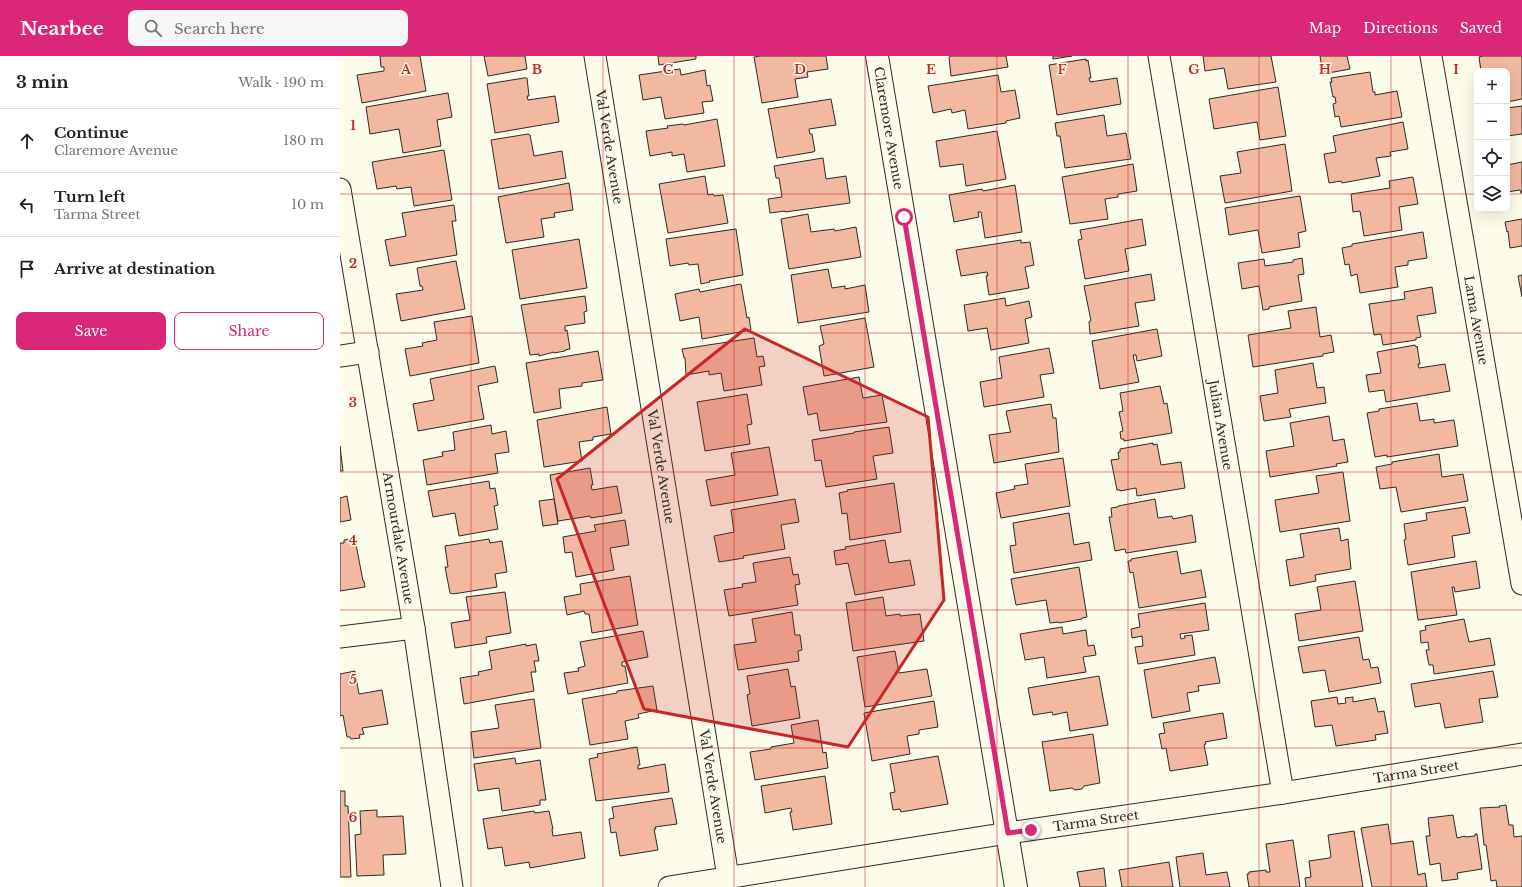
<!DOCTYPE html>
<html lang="en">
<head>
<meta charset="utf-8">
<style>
  :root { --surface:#fff; --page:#f6f6f6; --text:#202124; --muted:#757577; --line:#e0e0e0; --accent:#db2777 }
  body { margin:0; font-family:"Libre Baskerville",serif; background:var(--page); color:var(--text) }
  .controls { position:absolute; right:12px; top:12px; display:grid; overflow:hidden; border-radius:8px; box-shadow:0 4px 16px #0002 }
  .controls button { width:36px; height:36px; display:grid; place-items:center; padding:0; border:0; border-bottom:1px solid var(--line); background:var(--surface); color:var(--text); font:20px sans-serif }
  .stop { position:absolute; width:12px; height:12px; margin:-9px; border:3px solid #db2777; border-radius:50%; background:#fff }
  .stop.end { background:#db2777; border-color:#fff; box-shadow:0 1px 4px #0008 }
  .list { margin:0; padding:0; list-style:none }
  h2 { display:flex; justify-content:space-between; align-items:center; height:52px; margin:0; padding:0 16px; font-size:17px }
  h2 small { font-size:13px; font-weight:400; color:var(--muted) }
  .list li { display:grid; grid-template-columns:26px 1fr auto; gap:12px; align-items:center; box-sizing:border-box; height:64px; padding:0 16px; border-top:1px solid var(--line) }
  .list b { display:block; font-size:15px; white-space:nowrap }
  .list p { margin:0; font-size:13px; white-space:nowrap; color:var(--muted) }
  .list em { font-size:13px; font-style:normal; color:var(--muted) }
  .actions { display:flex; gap:8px; padding:12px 16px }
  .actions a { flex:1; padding:9px 0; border:1px solid var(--accent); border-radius:8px; text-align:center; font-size:14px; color:var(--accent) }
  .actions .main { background:var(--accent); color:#fff }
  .icon { flex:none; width:22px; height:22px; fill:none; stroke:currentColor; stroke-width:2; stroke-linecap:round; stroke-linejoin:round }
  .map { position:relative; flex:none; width:1182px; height:831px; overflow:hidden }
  header { display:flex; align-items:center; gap:24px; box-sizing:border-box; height:56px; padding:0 20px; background:var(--accent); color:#fff }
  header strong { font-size:19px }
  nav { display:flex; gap:22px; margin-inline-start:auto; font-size:14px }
  .search { width:280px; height:36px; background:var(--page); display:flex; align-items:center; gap:10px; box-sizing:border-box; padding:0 14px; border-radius:8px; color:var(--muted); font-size:15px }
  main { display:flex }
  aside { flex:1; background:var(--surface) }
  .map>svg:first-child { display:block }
</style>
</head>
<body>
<header>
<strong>Nearbee</strong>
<div class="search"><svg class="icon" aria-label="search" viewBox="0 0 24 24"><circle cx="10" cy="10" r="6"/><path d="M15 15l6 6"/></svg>Search here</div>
<nav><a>Map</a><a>Directions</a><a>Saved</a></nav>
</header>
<main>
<aside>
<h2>3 min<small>Walk · 190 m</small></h2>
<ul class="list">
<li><svg class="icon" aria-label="ahead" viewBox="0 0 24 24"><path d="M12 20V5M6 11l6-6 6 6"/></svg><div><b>Continue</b><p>Claremore Avenue</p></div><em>180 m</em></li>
<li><svg class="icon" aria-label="left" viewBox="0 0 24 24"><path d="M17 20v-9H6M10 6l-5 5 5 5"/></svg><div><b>Turn left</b><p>Tarma Street</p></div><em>10 m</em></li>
<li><svg class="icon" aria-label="arrive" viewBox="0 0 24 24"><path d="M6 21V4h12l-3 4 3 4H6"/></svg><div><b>Arrive at destination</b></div></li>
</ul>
<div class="actions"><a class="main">Save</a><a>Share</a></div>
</aside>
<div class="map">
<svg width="1182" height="831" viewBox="0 0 1182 831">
  <rect width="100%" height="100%" fill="#fdfbea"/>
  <!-- building -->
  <g fill="#f2b8a0" stroke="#2b2b2b">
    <polygon points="40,0 80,0 86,35 22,47 17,19 44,15 44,11 41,11"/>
    <polygon points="144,0 185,0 187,13 148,20"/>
    <polygon points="318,0 356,0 356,3 319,9"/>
    <polygon points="420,0 486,0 488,13 467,16 468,21 455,23 458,41 422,47 414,1"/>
    <polygon points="611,0 666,0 668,11 611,20 609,1"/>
    <polygon points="713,0 732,0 713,3"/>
    <polygon points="863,0 931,0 936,26 888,33 884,12 865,15"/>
    <polygon points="980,0 1007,0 1010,13 983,18"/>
    <polygon points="1143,0 1182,0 1182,43 1167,46 1167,15 1141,15 1139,1"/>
    <polygon points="746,3 746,5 748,4 751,22 749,22 750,26 777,22 781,48 717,59 709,9"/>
    <polygon points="340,13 341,19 365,14 367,30 370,29 373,45 362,46 364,57 325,63 321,41 303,44 299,19"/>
    <polygon points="1030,16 1033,36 1035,36 1035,39 1057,35 1062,61 1001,71 999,60 995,61 993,48 996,47 995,41 993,41 990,26 992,26 991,22"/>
    <polygon points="658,19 661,36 675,34 680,62 666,65 666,67 628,73 625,54 612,57 611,53 593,57 588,30"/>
    <polygon points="184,22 187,22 189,40 187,40 188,44 215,40 219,66 155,77 147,28"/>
    <polygon points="938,31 946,80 920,84 917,66 874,73 869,43"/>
    <polygon points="108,37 112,61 97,64 101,90 63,97 59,73 30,78 26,51"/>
    <polygon points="491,43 496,69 469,73 470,78 472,78 475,95 473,96 437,102 428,53"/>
    <polygon points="1182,50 1182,78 1167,80 1167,52"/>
    <polygon points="764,59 767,80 786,77 791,103 725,112 720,80 717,80 715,67"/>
    <polygon points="377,63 385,110 347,116 344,98 332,100 332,96 310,100 306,75 328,72 327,70 343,68 344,69"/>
    <polygon points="1063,66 1068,93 1050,96 1051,100 1036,102 1040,120 1002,127 1001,125 989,127 984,98 996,96 993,80"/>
    <polygon points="657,75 666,123 626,130 623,108 600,111 596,85"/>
    <polygon points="188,78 190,79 194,100 222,95 226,122 159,133 151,84"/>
    <polygon points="945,88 952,135 885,147 880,120 901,117 897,96"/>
    <polygon points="104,94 112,144 74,150 71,131 57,133 56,130 37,133 32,106"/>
    <polygon points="483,102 486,123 506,120 510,147 445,156 445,155 430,157 428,143 442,141 439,122 436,122 434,110"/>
    <polygon points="1182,106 1182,137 1181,137 1180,134 1167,136 1167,109"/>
    <polygon points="793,108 797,135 778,138 778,141 765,143 768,163 730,168 722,121"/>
    <polygon points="365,120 368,139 373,138 374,140 383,139 388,167 328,177 319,128"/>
    <polygon points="1073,121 1078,148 1059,151 1062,174 1024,180 1020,155 1013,156 1011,138 1050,132 1049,125"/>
    <polygon points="229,127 233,154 214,157 215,161 201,163 204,181 166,187 158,141"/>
    <polygon points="675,129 682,176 645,182 641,156 638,156 639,161 614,166 609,139 642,133 643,135"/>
    <polygon points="960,140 966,175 958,177 960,191 922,197 918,174 889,179 885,152"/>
    <polygon points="114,149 116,165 112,165 117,199 50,210 45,184 66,180 62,157"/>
    <polygon points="468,158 471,176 494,173 495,175 516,171 521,201 449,213 441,163"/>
    <polygon points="802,163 806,189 785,193 789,215 745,223 738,184 742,183 740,174"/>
    <polygon points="1182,163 1182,190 1170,192 1168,175 1167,176 1165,166"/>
    <polygon points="396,173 403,219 369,225 370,226 361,228 358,208 349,209 348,207 330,210 326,183"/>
    <polygon points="1083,176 1087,202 1068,205 1068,209 1055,211 1058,231 1020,237 1017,218 1011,220 1009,208 1005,209 1002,192 1012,190 1012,188"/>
    <polygon points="239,183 247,232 180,243 172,194"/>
    <polygon points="681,184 681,187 690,186 694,209 685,211 689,232 649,239 646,220 648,220 647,216 621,220 616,194"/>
    <polygon points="962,202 964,218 958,219 962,245 929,251 929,253 923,254 919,230 902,233 898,207 924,203 925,210 953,206 953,204"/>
    <polygon points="116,205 125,253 61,265 56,238 83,234 82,230 80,230 77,212"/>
    <polygon points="488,213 492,232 505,230 505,233 525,229 529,256 458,267 451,219"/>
    <polygon points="811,218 815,244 795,247 799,270 750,278 749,266 751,265 744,230"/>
    <polygon points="1182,219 1182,241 1178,220"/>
    <polygon points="401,228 407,262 409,261 411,274 362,283 359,261 340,265 335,238 359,233 360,236"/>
    <polygon points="1092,231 1096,257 1077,260 1081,281 1076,282 1076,284 1043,289 1041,278 1034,279 1029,248 1065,243 1064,236"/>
    <polygon points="245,240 247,255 244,256 245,267 225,270 225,275 227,274 230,293 225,294 225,295 214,297 214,296 199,300 199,298 190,299 181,249"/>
    <polygon points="665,242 666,250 689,245 692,261 685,263 689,287 651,294 647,272 628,275 624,249"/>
    <polygon points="976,251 980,281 991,279 994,296 983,298 983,300 913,311 908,279 951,272 948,255"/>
    <polygon points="132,260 139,307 70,320 65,293 83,290 82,287 97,284 94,266"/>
    <polygon points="525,262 534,311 484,320 479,290 484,288 480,270"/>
    <polygon points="817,273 822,300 797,305 796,299 793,299 799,326 760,333 752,285"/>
    <polygon points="414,282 417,301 423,300 425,310 419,311 422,329 384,335 381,317 369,319 369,315 346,319 345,302 344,302 342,293"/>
    <polygon points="1075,289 1076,291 1077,290 1080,308 1078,308 1079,312 1105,308 1110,335 1046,346 1044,334 1029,336 1026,319 1041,317 1037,296"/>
    <polygon points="709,292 714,317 700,319 704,341 644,351 640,326 662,322 659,301"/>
    <polygon points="258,295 263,324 242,327 242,330 219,333 221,352 194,357 186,307"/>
    <polygon points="973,307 977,332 984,331 986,347 949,353 951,361 924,365 920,340 938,337 935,314"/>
    <polygon points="155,310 158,326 138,330 144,363 78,375 73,348 94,344 90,323"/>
    <polygon points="519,321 523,342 542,339 547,366 480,375 477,357 468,359 463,331"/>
    <polygon points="820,330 824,348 827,347 832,377 784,385 784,383 781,383 780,376 783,375 779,356 783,355 780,337"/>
    <polygon points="407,338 412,368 407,369 410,388 365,395 357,346"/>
    <polygon points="1077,347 1080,365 1094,363 1094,367 1114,364 1118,390 1047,401 1047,399 1035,401 1027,357 1039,355 1039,353"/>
    <polygon points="711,348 713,362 716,362 719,396 654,407 649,379 671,376 670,374 666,355"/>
    <polygon points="267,351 271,378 253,381 253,384 239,386 242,405 204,411 197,364"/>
    <polygon points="989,360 993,385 1004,383 1008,406 996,408 997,410 930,421 926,395 954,390 950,367"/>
    <polygon points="151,369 152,378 166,375 169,396 155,398 158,417 87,429 83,404 103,400 102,396 115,394 113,376"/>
    <polygon points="549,371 553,397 533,400 537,423 486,431 481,404 475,405 472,384 514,377 514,376"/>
    <polygon points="813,387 813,389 817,388 821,409 841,406 845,432 797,440 796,432 780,435 780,434 777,434 771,404 779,403 778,396 780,396 780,393"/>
    <polygon points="0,390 3,415 0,415"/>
    <polygon points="429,391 438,439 371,450 366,424 395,419 391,397"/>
    <polygon points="1099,398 1102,421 1123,418 1128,445 1061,456 1056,431 1040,433 1036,411 1052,408 1052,406"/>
    <polygon points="723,402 730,450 661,462 656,437 675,433 674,430 688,428 685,408"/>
    <polygon points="250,412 253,429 251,429 252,434 277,430 282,457 251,462 250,460 218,465 210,419"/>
    <polygon points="1003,416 1010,465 940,476 935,444 979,437 976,420"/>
    <polygon points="149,425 150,433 155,432 158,449 154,450 158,473 119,480 115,457 93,461 88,435"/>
    <polygon points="554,427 561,476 510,484 507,457 502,458 499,437 508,435 507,434"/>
    <polygon points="7,440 11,464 0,466 0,442"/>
    <polygon points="214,443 218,468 203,470 199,445"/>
    <polygon points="455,443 459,466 441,469 445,493 403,500 404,502 379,506 374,480 394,476 391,454"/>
    <polygon points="815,443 818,462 832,460 833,463 852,459 856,486 786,497 785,493 775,495 769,461 772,461 771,452 778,451 778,450"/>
    <polygon points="1125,451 1130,477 1112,480 1115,501 1068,509 1064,484 1066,483 1064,468 1087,464 1086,457"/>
    <polygon points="729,457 734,489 749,486 752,504 674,517 670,490 676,489 673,467"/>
    <polygon points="285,464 289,489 270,492 274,514 236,521 232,496 225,497 223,481 256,475 254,469"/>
    <polygon points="999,472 1001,485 1008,483 1011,513 975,519 976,525 950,530 946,504 964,501 960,478"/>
    <polygon points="15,483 23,525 24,525 25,531 0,535 0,487 4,487 4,484"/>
    <polygon points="149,483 150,487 162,485 167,516 155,518 157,531 113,538 110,537 105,511 108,511 105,490"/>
    <polygon points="545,484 549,507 570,504 575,529 515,539 508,507 496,509 494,495 506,493 505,491"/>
    <polygon points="837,495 841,518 861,514 866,541 799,552 793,516 790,517 788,505 791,505 791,503"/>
    <polygon points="450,501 453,519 458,518 460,528 455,529 458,549 389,560 384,534 403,531 402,528 416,526 413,507"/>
    <polygon points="1136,505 1140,532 1115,536 1114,531 1112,531 1117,559 1078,564 1071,516"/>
    <polygon points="739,511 747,561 742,562 742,563 719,567 719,566 710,567 706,544 676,549 671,523"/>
    <polygon points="290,520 298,569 252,577 249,558 245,558 244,555 227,559 224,541 241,538 240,528"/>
    <polygon points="1015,525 1023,575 959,585 955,558 981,554 977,531"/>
    <polygon points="165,536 171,577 146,581 147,587 115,592 111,567 130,564 126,541"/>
    <polygon points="543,541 546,560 560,558 560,560 580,558 584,585 513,595 506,547"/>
    <polygon points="865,547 869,574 840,578 841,583 845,582 844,580 852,579 855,599 798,608 795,591 803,590 802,580 792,582 791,573 800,571 798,558"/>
    <polygon points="452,556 455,579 460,579 462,594 458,595 459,605 398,614 394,589 416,586 412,563"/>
    <polygon points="1124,563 1129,586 1150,582 1155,609 1094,618 1093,609 1089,609 1086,594 1089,594 1088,586 1081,587 1080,575 1086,574 1085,570"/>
    <polygon points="722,571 723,578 746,574 748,590 754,589 756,599 743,601 746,616 707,622 704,601 685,604 680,578"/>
    <polygon points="303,575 308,601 282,606 282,610 285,610 288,627 228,638 224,617 239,615 238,612 245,610 240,586"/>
    <polygon points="1019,581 1023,604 1029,603 1031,612 1038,611 1041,627 989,636 985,614 963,617 958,591"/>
    <polygon points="186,588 186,590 196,588 199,605 194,605 196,616 191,616 194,635 124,648 120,622 139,619 138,616 152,613 149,595"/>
    <polygon points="555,595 559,617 587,613 592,640 525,651 517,601"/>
    <polygon points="875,601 880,627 858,630 859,635 847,637 850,655 812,662 804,614"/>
    <polygon points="448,613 451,631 455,630 460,662 412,670 407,639 410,638 407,620"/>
    <polygon points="15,615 19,638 42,634 48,668 22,672 24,678 19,679 20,682 11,683 10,681 7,681 3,659 0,660 0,618"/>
    <polygon points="1153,615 1158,641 1139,643 1143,666 1105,672 1100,647 1075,651 1071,628"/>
    <polygon points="759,620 768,669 730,675 727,656 713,659 712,656 693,659 688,632"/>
    <polygon points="313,630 317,654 298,658 299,662 285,665 288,683 250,689 242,643 277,637 277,635"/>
    <polygon points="997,641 998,648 1006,647 1005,642 1013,641 1013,646 1035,642 1038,656 1044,655 1048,677 1035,679 1036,684 996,690 992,669 975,671 971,645"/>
    <polygon points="194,643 201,692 134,702 131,676 159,672 155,649"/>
    <polygon points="594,645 598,671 579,674 579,678 567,680 570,698 532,705 524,657"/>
    <polygon points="883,657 887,682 865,686 866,688 864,689 868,709 830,715 826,692 822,693 819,678 825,677 823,667"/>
    <polygon points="478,664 483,697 486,696 488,712 415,724 410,696 431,693 431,691 454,687 451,669"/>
    <polygon points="753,678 760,727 744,730 742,733 735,734 732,732 710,735 702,686"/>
    <polygon points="297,691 300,709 298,709 298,713 325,708 329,736 256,745 249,703 258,701 257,698"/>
    <polygon points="598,700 608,748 561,756 560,753 553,754 550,737 555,736 550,708"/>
    <polygon points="175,702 176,708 200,704 206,744 200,744 200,749 162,755 159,732 138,735 134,708"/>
    <polygon points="485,720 492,768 453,774 450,756 452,756 451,752 425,757 421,730"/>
    <polygon points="0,735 5,735 5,750 8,750 11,821 0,821"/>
    <polygon points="332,742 337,768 315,771 316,773 314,773 318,794 280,800 276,776 271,777 269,763 274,762 272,751"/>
    <polygon points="1166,749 1169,769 1173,769 1174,781 1182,780 1182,831 1157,831 1156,824 1151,825 1146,789 1144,789 1140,752 1160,751 1159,750"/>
    <polygon points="37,754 37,761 63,760 66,798 43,799 44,819 17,820 15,779 21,778 20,755"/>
    <polygon points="194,755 195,757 209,755 213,773 212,773 213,780 241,776 245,802 190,812 189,806 165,810 162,791 148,793 143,763"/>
    <polygon points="1113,759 1117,782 1125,780 1125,781 1135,780 1135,778 1137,778 1142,813 1117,817 1118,823 1102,825 1100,807 1090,809 1086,780 1090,780 1088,762"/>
    <polygon points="1048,768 1051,788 1073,785 1078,819 1085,817 1087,831 1032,831 1021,772"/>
    <polygon points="1014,775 1023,831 966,831 965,822 971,821 969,805 989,802 991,801 988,779"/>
    <polygon points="953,784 960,831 909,831 907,818 909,818 909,816 926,814 926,816 930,816 926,788"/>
    <polygon points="863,797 866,819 887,816 890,831 840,831 836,801"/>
    <polygon points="829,806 833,831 782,831 779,814"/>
    <polygon points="764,812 766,831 740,831 737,816"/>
  </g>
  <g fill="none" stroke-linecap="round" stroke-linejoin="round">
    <defs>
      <g id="street">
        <path id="s1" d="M255,0L388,821"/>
        <path id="s2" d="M819,0L943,737"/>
        <path id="s3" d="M1091,0L1182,528"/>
        <path id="s4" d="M0,133L74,572L112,831"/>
        <polyline points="0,300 28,296"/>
        <polyline points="0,581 74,572"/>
        <path id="s5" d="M329,831L668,777L943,737L1182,698"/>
      </g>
      <g id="secondary">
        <path id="s6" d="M537,0L676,831"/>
      </g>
    </defs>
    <!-- street casing -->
    <use href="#street" stroke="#2b2b2b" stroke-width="23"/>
    <!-- secondary casing -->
    <use href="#secondary" stroke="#2b2b2b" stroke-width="24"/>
    <!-- street -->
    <use href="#street" stroke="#fdfbea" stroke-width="21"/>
    <!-- secondary -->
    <use href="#secondary" stroke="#fdfbea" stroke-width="22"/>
  </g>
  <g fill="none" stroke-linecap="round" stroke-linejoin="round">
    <!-- route -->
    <polyline stroke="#db2777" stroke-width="5" points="564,161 668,777 691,774"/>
  </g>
  <!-- marked area -->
  <path fill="#c62828" fill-opacity="0.2" stroke="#c62828" stroke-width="3" stroke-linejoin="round" d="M405,273L588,361L604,544L508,691L304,653L217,423Z"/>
  <!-- grid -->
  <path fill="none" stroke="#c62828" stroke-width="1" stroke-opacity="0.55" d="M131,0V831M263,0V831M394,0V831M525,0V831M657,0V831M788,0V831M919,0V831M1051,0V831M0,138H1137M1167,138H1182M0,277H1182M0,416H1182M0,554H1182M0,692H1182"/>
  <g text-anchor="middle" stroke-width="3" stroke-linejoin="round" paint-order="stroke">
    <!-- street labels -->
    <g font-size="13" fill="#2b2b2b" stroke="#fdfbea">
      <text dy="5" stroke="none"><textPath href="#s6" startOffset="73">Claremore Avenue</textPath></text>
      <text dy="5" stroke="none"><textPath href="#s1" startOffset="92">Val Verde Avenue</textPath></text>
      <text dy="5" stroke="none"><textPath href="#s3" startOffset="268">Lama Avenue</textPath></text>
      <text dy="5" stroke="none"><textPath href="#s2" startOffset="374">Julian Avenue</textPath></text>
      <text dy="5" stroke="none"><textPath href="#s1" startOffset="416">Val Verde Avenue</textPath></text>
      <text dy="5" stroke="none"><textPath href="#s4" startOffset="354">Armourdale Avenue</textPath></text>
      <text dy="5" stroke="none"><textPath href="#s5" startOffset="756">Tarma Street</textPath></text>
      <text dy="5" stroke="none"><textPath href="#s1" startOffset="740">Val Verde Avenue</textPath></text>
      <text dy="5" stroke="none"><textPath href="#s5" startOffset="432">Tarma Street</textPath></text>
    </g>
  </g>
  <g font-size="13" text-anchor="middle" font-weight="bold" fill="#c62828" stroke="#fdfbea" stroke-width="3" stroke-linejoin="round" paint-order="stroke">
    <text x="66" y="18">A</text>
    <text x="197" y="18">B</text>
    <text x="328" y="18">C</text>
    <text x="460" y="18">D</text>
    <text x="591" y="18">E</text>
    <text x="722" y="18">F</text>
    <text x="854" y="18">G</text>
    <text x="985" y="18">H</text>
    <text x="1116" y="18">I</text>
    <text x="13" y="74">1</text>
    <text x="13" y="212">2</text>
    <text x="13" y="351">3</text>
    <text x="13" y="489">4</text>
    <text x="13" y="628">5</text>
    <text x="13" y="766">6</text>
  </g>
</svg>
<div class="controls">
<button>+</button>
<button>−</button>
<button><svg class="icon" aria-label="locate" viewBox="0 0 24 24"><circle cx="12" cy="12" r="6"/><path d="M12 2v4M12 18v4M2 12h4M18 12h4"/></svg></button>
<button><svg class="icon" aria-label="layers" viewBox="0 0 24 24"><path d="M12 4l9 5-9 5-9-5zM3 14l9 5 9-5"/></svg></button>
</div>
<div class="stop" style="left:564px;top:161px"></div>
<div class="stop end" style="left:691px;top:774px"></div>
</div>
</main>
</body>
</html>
